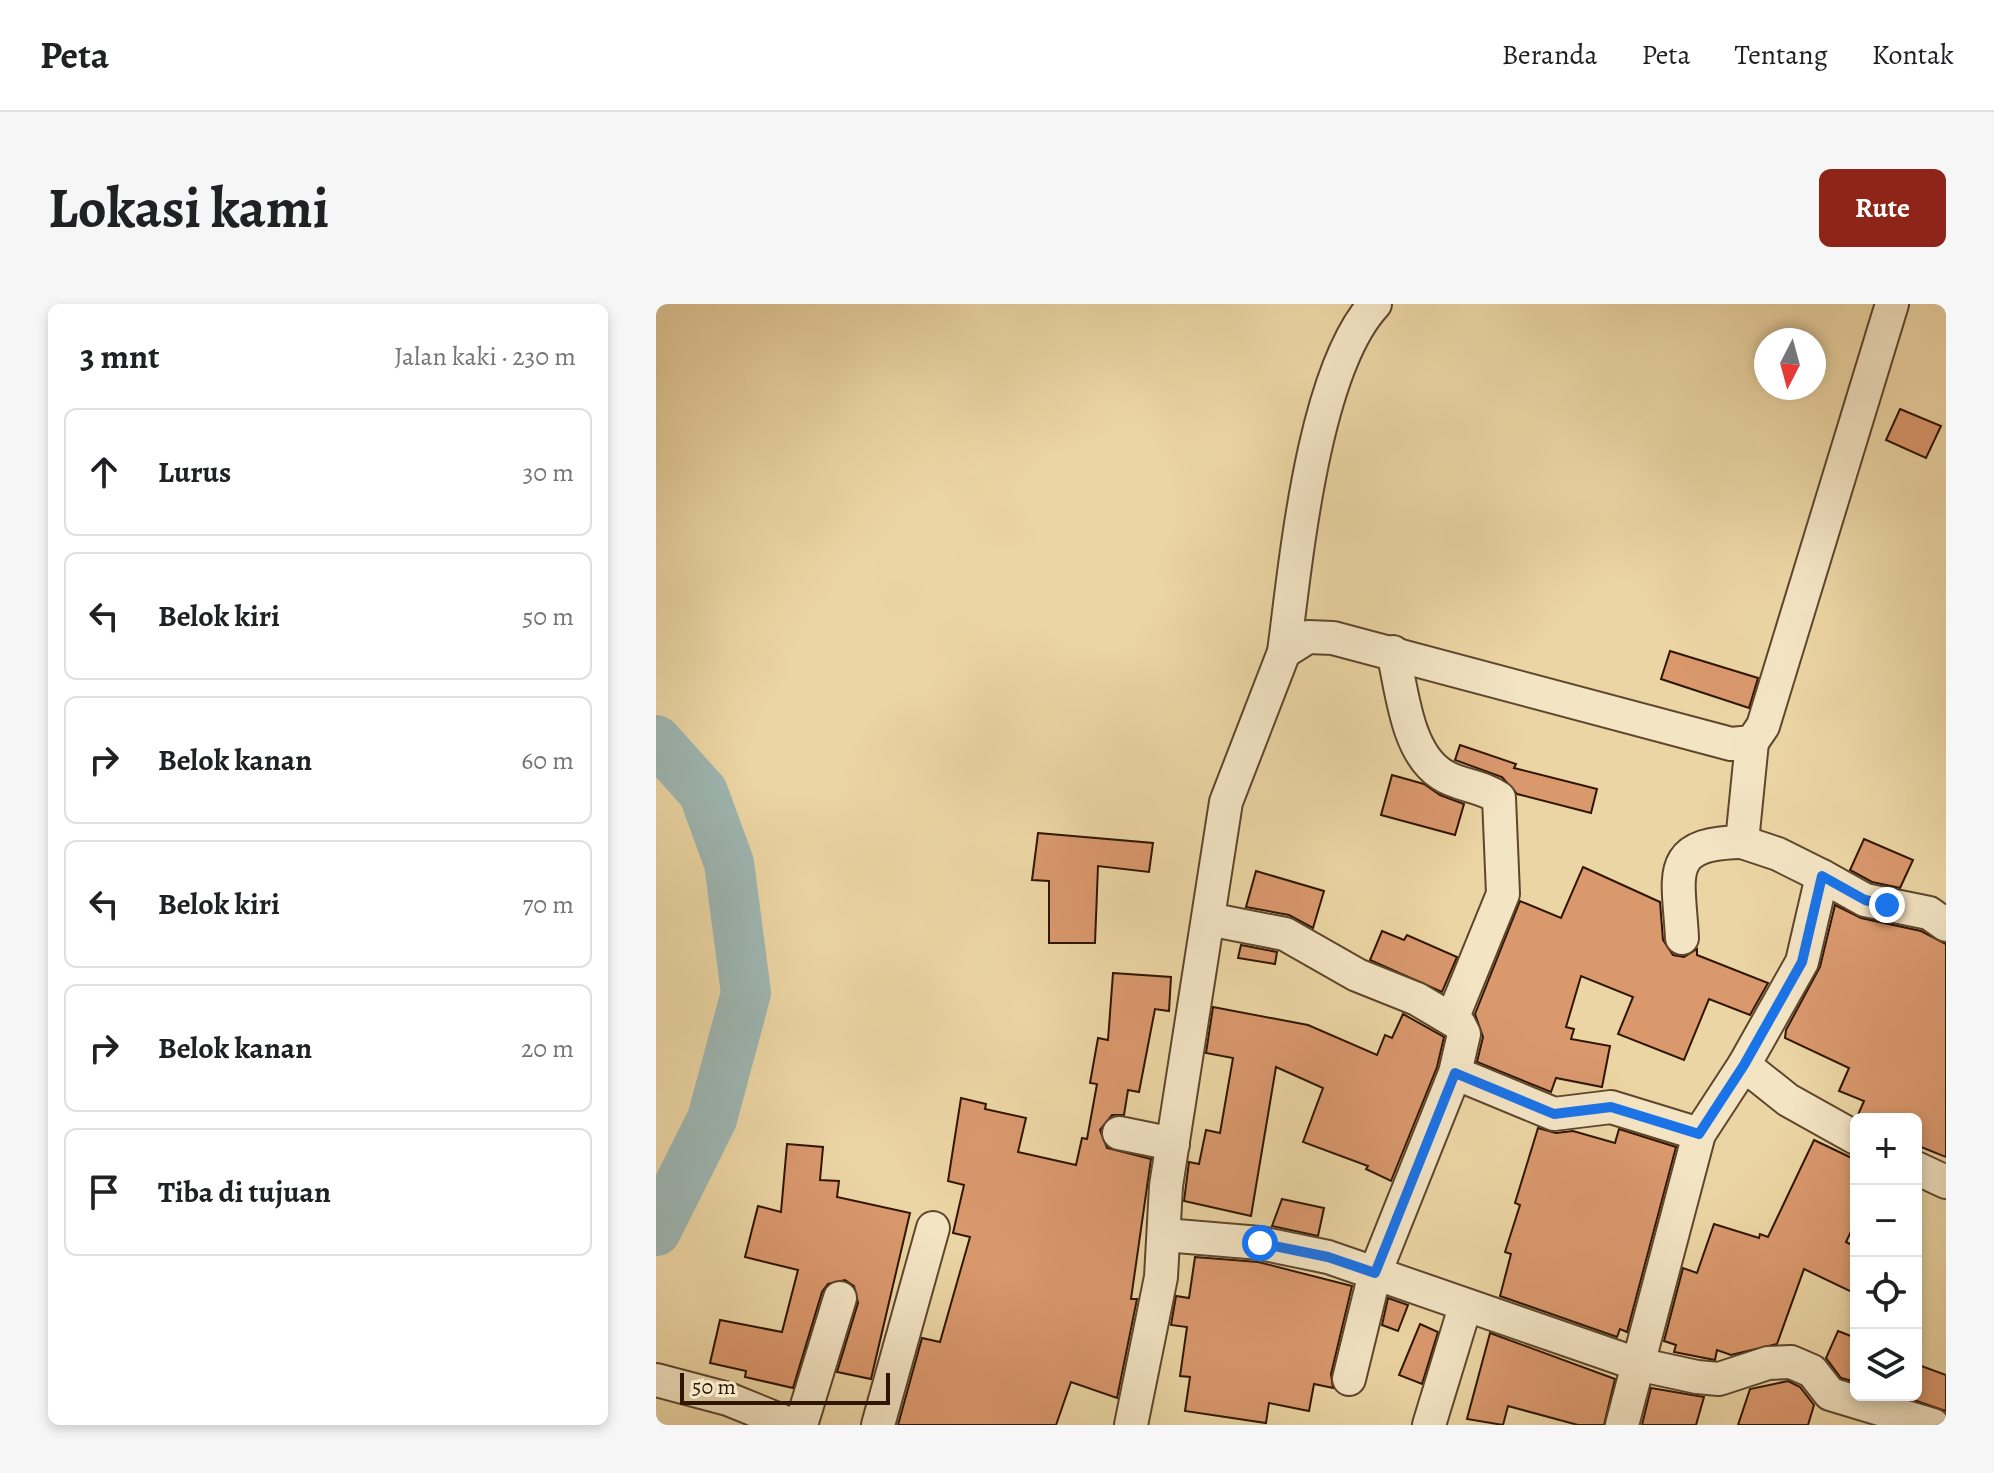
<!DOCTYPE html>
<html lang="id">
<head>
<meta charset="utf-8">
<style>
  :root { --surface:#fff; --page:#f6f6f6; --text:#202124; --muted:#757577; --line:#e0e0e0; --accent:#8f2418 }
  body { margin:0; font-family:Alegreya,serif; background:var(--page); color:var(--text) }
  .controls { position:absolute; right:24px; bottom:24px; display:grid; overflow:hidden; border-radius:12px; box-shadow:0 4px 12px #0003 }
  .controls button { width:72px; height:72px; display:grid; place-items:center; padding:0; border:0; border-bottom:2px solid var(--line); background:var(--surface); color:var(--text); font:40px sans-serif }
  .compass { position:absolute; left:1098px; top:24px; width:72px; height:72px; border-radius:50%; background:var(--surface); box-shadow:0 4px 12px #0003; rotate:186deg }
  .scale { position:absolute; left:24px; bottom:20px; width:210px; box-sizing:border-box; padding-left:8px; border:4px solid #2f1604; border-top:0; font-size:22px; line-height:28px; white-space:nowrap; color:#2f1604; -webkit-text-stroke:6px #f3e4c4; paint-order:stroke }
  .stop { position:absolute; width:24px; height:24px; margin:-18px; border:6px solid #1a73e8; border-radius:50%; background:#fff }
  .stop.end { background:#1a73e8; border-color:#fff; box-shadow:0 2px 8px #0008 }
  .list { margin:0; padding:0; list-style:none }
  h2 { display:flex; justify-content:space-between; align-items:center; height:104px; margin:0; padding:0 32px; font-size:34px }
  h2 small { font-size:26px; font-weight:400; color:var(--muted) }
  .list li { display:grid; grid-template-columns:52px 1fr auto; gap:24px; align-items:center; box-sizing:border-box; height:128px; margin:0 16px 16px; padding:0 16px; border:2px solid var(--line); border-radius:12px }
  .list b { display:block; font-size:30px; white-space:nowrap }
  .list em { font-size:26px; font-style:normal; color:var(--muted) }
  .icon { flex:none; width:44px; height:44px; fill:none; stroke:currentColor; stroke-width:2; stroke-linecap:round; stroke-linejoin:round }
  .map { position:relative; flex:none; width:1290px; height:1121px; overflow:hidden; border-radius:12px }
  header { display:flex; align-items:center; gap:48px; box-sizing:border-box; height:112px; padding:0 40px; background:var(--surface); border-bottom:2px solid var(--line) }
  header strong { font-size:38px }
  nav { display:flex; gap:44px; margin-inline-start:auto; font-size:28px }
  .intro { display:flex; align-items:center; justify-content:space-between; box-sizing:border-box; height:192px; padding:0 48px }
  h1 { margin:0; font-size:56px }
  .button { padding:20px 36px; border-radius:12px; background:var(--accent); color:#fff; font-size:28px; font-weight:700 }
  main { display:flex; gap:48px; padding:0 48px }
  aside { flex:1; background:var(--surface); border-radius:12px; box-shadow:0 4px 12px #0003 }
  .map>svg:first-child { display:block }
</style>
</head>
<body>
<header>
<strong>Peta</strong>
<nav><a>Beranda</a><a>Peta</a><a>Tentang</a><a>Kontak</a></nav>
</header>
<div class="intro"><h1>Lokasi kami</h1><a class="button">Rute</a></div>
<main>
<aside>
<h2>3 mnt<small>Jalan kaki · 230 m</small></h2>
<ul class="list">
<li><svg class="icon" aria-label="ahead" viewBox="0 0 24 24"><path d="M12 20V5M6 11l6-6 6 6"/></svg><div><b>Lurus</b></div><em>30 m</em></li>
<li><svg class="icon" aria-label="left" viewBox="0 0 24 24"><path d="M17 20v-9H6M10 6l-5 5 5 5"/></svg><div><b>Belok kiri</b></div><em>50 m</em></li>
<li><svg class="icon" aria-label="right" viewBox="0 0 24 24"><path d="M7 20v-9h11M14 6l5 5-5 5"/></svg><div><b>Belok kanan</b></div><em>60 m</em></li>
<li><svg class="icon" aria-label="left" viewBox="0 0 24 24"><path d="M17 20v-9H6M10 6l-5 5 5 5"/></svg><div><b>Belok kiri</b></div><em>70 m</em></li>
<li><svg class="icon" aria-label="right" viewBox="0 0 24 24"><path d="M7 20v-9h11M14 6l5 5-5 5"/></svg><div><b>Belok kanan</b></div><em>20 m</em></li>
<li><svg class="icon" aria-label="arrive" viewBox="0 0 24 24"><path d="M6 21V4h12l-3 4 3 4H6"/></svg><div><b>Tiba di tujuan</b></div></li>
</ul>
</aside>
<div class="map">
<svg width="1290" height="1121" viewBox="0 0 1290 1121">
  <rect width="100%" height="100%" fill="#ecd5a4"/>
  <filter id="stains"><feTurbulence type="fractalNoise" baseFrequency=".0025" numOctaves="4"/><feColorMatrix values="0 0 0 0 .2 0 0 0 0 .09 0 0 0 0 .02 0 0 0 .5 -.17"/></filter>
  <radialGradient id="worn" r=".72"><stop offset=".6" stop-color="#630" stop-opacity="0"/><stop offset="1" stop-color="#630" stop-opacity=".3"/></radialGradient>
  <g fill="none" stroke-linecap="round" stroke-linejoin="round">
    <!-- river -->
    <polyline stroke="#9db6b2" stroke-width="50" points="0,436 47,488 73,559 90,689 56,815 0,927"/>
  </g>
  <!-- building -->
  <g fill="#da986d" stroke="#2f1604" stroke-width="2">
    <polygon points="1244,105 1285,122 1270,154 1230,136"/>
    <polygon points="1014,347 1102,374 1093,404 1005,375"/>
    <polygon points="804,441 860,460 858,464 941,485 935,509 861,490 846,473 799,456"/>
    <polygon points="736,471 768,480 784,491 808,500 799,531 725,511"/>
    <polygon points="382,529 497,539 493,568 442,562 439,639 393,639 393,577 376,576"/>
    <polygon points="1208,535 1257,556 1244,584 1216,578 1194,566"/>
    <polygon points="927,563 1004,598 1007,636 1017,651 1028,653 1041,645 1041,651 1112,679 1094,711 1053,695 1028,756 962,730 977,693 925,672 910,723 918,725 915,735 954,742 946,783 900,774 895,788 821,758 827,733 819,710 864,597 905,614"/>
    <polygon points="600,567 668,587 657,624 633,611 590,603"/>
    <polygon points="1179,601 1205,614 1265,627 1290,640 1290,853 1260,841 1260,815 1201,813 1208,797 1183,787 1193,764 1129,734 1130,726 1164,663"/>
    <polygon points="726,627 748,636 751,631 801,653 786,688 714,656"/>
    <polygon points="585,641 621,648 619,660 582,654"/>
    <polygon points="457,669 515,673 513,707 499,705 483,788 472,786 468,811 456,811 444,826 451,844 495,855 475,995 481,995 461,1094 415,1078 400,1121 242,1121 266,1034 284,1038 314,933 297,929 308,881 292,877 305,794 330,800 329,805 370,814 362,848 420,861 426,834 431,835 441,780 434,779 442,734 452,736"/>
    <polygon points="557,703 652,721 721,751 729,731 736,734 747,710 788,733 781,763 735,877 710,865 712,862 647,838 667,784 620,763 595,912 528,897 533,858 543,860 550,826 564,829 577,754 550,749"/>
    <polygon points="882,824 900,829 917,827 959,839 963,825 1020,843 971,1028 964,1025 961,1033 844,992 855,950 849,948 864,901 859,899"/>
    <polygon points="1158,836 1200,856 1200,917 1190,938 1200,943 1200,990 1148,965 1121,1040 1075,1051 1061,1046 1059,1056 1018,1048 1020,1041 1008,1037 1027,964 1041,969 1058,920 1103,934 1104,930 1112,933"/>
    <polygon points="131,840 167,843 164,876 183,877 181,893 254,909 215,1075 181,1068 202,999 198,982 189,976 172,980 166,988 137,1084 89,1073 90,1067 54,1059 64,1016 126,1028 142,966 89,953 102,902 125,908"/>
    <polygon points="626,895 668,904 662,932 616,922"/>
    <polygon points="539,953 602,958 696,982 675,1070 677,1084 658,1080 653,1107 613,1099 610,1119 529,1107 534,1073 524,1072 531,1023 515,1021 520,992 533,994"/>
    <polygon points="732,994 752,1001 742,1027 726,1021"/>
    <polygon points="764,1020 782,1028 766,1080 743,1071"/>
    <polygon points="1182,1027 1200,1034 1200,1078 1185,1074 1170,1054"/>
    <polygon points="834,1029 959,1075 948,1121 922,1121 852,1102 847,1121 811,1115"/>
    <polygon points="1260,1060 1290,1071 1290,1107 1243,1091 1260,1091"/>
    <polygon points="1132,1077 1144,1083 1158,1101 1152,1121 1082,1121 1094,1085"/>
    <polygon points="995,1084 1048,1093 1040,1121 986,1121"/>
  </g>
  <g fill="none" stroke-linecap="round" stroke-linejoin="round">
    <defs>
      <g id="minor">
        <path d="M628,348C640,257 657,67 719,0"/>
        <path d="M737,348C746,385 750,447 785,470C802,482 825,481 843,494L847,590L796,715"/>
        <polyline points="1086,538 1122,550 1166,572 1146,658 1088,761 1132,796 1200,834"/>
        <polyline points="1166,572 1209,596 1273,609 1290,621"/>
        <polyline points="552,615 629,630 701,671 761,695 803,720 808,730 799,769 719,969 693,1075"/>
        <path d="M1026,634C1023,572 1007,539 1086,538L1096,438"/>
        <polyline points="799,769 898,810 955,803 1043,830"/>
        <polyline points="463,829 517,840"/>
        <polyline points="1260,864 1290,878"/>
        <polyline points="509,931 604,939 672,953 981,1060 1041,1073 1063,1075 1112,1059 1135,1058 1156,1067 1174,1090 1277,1121"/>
        <polyline points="0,1076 72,1095 136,1121"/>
        <polyline points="145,1121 184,994"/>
        <polyline points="222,1121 277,924"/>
        <polyline points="475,1121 505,973 510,882 570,498 628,348 652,333 677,334 1075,440 1096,438 1107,422 1236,0"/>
        <polyline points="773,1121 809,1003"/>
        <polyline points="966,1121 1043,830 1088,761"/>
      </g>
    </defs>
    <!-- minor casing -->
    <use href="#minor" stroke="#5e462c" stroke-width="36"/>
    <!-- minor -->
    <use href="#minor" stroke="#f3e4c4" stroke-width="32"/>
  </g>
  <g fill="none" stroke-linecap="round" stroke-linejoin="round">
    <!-- route -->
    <polyline stroke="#1a73e8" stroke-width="10" points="604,939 672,953 719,969 799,769 898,810 955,803 1043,830 1088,761 1146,658 1166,572 1209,596 1231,601"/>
  </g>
  <rect width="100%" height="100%" filter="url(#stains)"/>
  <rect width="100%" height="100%" fill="url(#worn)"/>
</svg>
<div class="controls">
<button>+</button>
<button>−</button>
<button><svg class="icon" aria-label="locate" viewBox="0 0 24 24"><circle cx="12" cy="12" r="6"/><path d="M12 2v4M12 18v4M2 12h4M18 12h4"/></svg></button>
<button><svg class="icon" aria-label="layers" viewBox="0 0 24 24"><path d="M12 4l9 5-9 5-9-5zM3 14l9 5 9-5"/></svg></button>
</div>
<svg class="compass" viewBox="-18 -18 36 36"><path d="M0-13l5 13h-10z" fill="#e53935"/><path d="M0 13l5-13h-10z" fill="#757577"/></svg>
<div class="scale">50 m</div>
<div class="stop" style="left:604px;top:939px"></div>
<div class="stop end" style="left:1231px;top:601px"></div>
</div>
</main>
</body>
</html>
